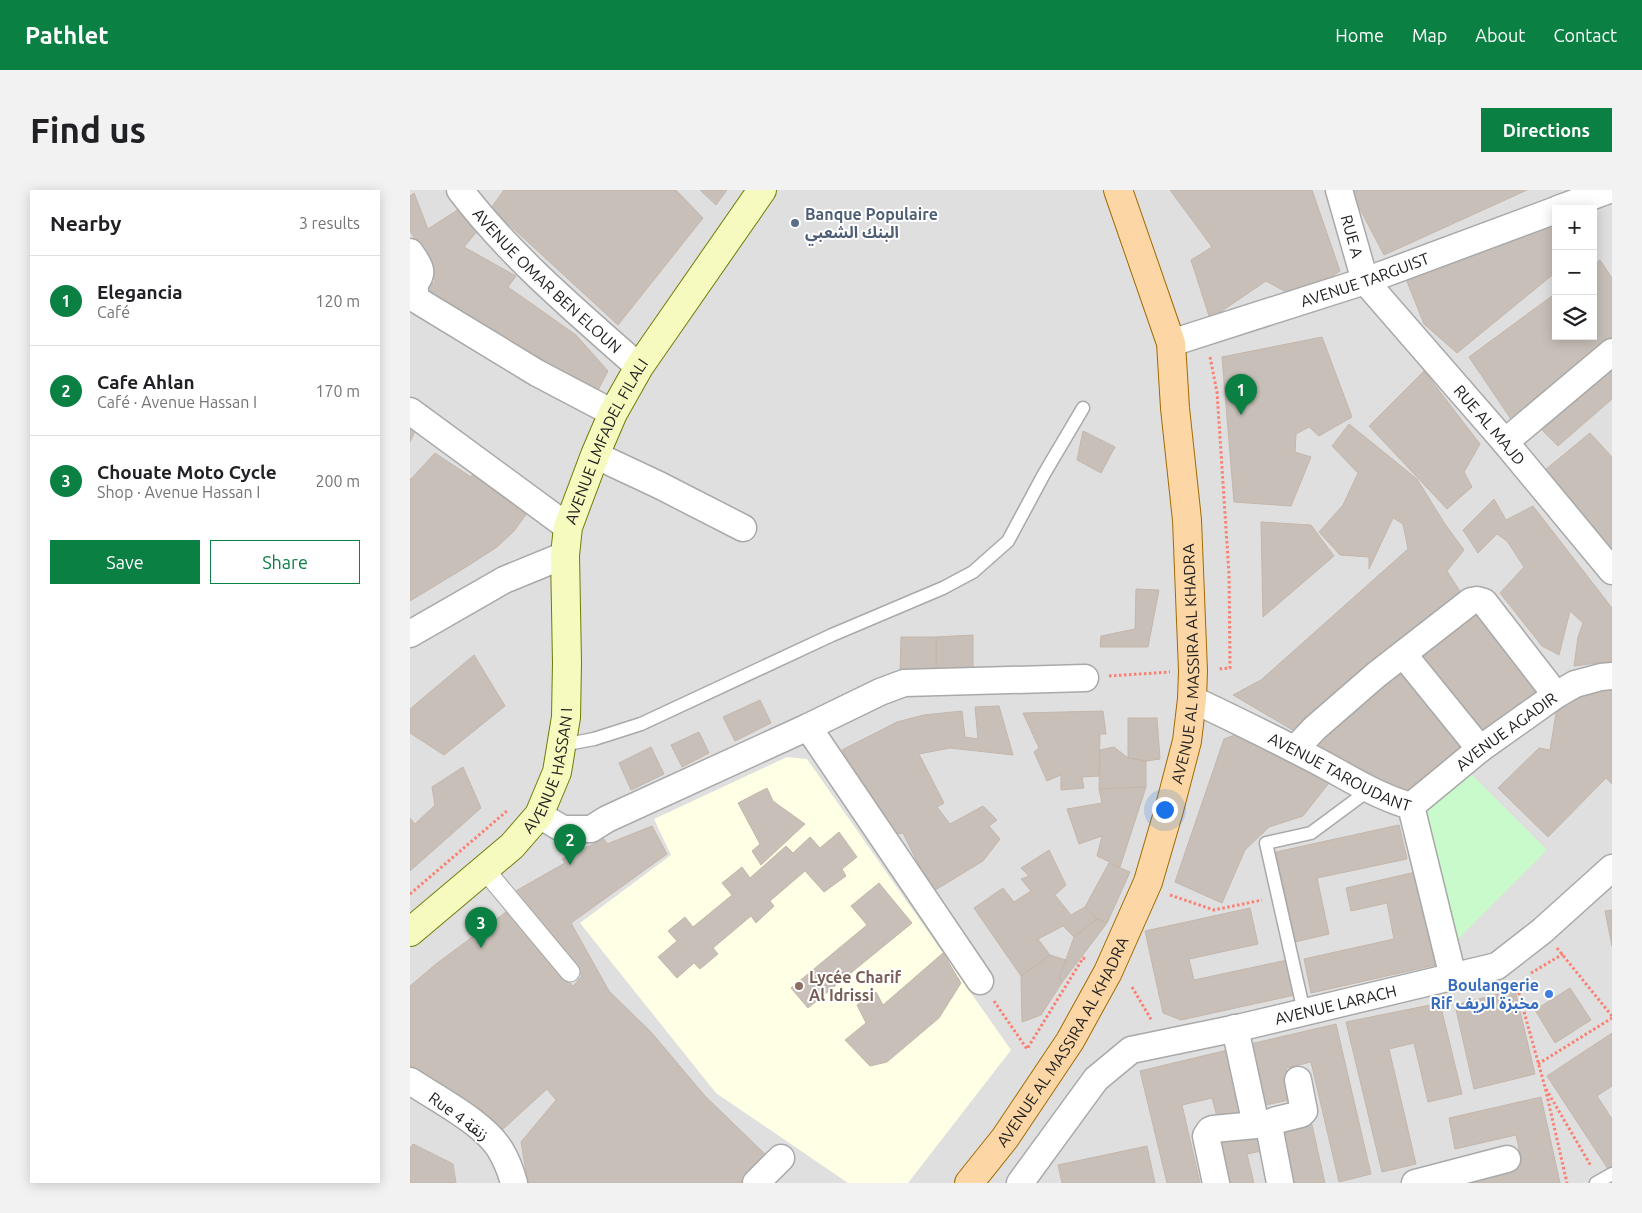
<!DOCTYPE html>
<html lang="en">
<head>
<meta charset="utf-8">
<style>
  :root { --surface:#fff; --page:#f2f2f2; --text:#202124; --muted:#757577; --line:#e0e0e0; --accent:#0b8043 }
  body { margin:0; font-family:Ubuntu,"Noto Sans Arabic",sans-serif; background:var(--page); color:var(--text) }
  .controls { position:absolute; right:15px; top:15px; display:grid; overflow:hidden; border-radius:0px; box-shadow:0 2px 12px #0003 }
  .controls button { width:45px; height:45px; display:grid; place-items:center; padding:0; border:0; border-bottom:1px solid var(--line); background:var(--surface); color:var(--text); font:25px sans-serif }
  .you { position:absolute; left:754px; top:619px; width:18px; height:18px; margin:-12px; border:4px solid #fff; border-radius:50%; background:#1a73e8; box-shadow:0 0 0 8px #1a73e833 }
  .badge { display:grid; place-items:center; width:32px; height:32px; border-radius:50%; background:var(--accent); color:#fff; font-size:16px; font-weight:700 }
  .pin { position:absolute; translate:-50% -41px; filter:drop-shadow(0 1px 2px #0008) }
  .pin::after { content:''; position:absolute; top:26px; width:18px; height:15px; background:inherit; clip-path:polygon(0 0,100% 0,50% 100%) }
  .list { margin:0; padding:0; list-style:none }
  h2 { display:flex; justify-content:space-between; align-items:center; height:65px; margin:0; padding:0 20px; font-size:21px }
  h2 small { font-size:16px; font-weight:400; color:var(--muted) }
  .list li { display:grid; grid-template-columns:32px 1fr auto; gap:15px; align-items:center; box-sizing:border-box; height:90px; padding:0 20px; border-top:1px solid var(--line) }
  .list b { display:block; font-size:19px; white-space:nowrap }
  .list p { margin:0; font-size:16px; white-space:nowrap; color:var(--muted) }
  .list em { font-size:16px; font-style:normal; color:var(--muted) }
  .actions { display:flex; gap:10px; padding:15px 20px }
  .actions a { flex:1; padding:11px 0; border:1px solid var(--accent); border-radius:0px; text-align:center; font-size:18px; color:var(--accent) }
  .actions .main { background:var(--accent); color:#fff }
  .icon { flex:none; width:28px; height:28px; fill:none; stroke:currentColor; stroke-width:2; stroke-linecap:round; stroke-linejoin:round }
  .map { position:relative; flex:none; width:1202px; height:993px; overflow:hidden; border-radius:0px }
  header { display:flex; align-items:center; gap:30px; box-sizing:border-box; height:70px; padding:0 25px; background:var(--accent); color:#fff }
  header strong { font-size:24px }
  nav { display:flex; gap:28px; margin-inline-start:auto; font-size:18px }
  .intro { display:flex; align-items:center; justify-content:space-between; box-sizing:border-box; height:120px; padding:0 30px }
  h1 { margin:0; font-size:35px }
  .button { padding:12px 22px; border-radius:0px; background:var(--accent); color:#fff; font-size:18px; font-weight:700 }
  main { display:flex; gap:30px; padding:0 30px }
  aside { flex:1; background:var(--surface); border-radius:0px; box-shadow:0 2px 12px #0003 }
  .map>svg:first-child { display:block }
</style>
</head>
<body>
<header>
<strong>Pathlet</strong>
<nav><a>Home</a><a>Map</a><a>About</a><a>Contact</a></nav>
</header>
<div class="intro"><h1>Find us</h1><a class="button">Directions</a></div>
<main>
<aside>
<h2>Nearby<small>3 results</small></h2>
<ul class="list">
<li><span class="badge">1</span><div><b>Elegancia</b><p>Café</p></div><em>120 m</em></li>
<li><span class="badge">2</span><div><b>Cafe Ahlan</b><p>Café · Avenue Hassan I</p></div><em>170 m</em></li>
<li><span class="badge">3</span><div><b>Chouate Moto Cycle</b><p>Shop · Avenue Hassan I</p></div><em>200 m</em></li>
</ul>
<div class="actions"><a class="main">Save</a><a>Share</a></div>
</aside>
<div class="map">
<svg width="1202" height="993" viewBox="0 0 1202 993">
  <rect width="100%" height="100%" fill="#f2efe9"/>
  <!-- residential -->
  <path fill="#e0dfdf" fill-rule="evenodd" d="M0,0H1202V993H0ZM1146,19H1183V146H1146Z"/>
  <!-- education -->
  <polygon fill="#ffffe5" points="377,567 397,569 601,860 498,993 438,993 306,903 170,733 261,665 244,629"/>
  <!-- park -->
  <polygon fill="#c8facc" points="1058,581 1137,660 1046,751 1012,618"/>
  <!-- building -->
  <g fill="#c7bfb8" stroke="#c4b6ab">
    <polygon points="94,0 266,0 293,28 208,135 81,18"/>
    <polygon points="290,0 317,0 306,15"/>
    <polygon points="760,0 902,0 930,81 889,109 856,91 800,129 781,70 802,57"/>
    <polygon points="940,0 1117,0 974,65"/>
    <polygon points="4,3 18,39 52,17 70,38 54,57 106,86 98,97 166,145 198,181 186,204 14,100 25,91 9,56 0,41 0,6"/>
    <polygon points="1137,34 1146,43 1146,82 1047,163 1014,134 996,89"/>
    <polygon points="1190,70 1202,88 1202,157 1105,235 1059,167 1146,103 1146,146 1183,146 1183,75"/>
    <polygon points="912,147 942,227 909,246 899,237 886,244 885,262 901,267 881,316 824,312 812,167"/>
    <polygon points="1202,168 1202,209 1148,256 1126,234"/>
    <polygon points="1014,181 1070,254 1054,282 1062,297 1037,319 959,236"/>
    <polygon points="0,233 7,237 0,252"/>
    <polygon points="939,234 1007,289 1035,334 1054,360 1037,381 1055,409 886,542 823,505 851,490 998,359 993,334 983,328 959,379 959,367 930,365 909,342 933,315 948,283 922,256"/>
    <polygon points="673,241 705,257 691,283 667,270"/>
    <polygon points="1180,243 1202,267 1202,360 1135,280"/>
    <polygon points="25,263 61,287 64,282 120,319 104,341 87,357 56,377 0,411 0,288 1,289"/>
    <polygon points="1084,309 1096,330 1123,316 1202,418 1202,471 1164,476 1168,447 1173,433 1160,421 1149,465 1132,456 1090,403 1114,377 1097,351 1087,344 1068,363 1053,340"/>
    <polygon points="851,332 901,335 924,366 853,427"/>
    <polygon points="726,399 749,400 738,457 690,457 691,446 725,439"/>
    <polygon points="1066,415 1134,496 1066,546 1001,464"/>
    <polygon points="563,445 563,485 526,485 526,447"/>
    <polygon points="491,447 526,447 526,485 490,485"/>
    <polygon points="64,465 95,516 34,565 0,543 0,519"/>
    <polygon points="987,476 1053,555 990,606 903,551"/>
    <polygon points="1192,499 1202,499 1202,594 1196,588 1138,647 1088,598 1129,558 1140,560 1146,523 1171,504"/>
    <polygon points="350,510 361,533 325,551 313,527"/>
    <polygon points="589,516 603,565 540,558 509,564 534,613 527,617 540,634 573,616 587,630 579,636 590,649 573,671 522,702 493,643 483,644 471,626 432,560 487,532 514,525 552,521 555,547 568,549 565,517"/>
    <polygon points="693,521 696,544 690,544 689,586 672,587 674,598 651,600 651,585 637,591 624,562 629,558 613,523"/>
    <polygon points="718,528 747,528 750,569 736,571 718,568"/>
    <polygon points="289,542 299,563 272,577 261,555"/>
    <polygon points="825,545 919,593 893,626 859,637 835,660 812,713 765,692 814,549"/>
    <polygon points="241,557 254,584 221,600 209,573"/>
    <polygon points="704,557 718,568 736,571 736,597 689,599 690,560"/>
    <polygon points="53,577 71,618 0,681 0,628 5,634 25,615 22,597"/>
    <polygon points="736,597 710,677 687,666 692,646 669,654 657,619 692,613 689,599"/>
    <polygon points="357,598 363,611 395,634 351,675 342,661 350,654 328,613"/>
    <polygon points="989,635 997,669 907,688 919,744 885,752 866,662"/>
    <polygon points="242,636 257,664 161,733 199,801 241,842 295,906 356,965 331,993 118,993 111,952 146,910 137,899 92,940 0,880 0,796 26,774 96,722 163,796 172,786 104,702 155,673 152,669 194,649 197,654"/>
    <polygon points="429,642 447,667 432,679 436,686 414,702 395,681 360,711 364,716 346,733 341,726 303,758 308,764 290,779 284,773 267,788 248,767 267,751 258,741 275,727 283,737 322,705 312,693 332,677 340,688 376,656 383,663 400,647 410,658"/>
    <polygon points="639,660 656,695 645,705 661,725 675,717 687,729 664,747 653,736 628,749 640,765 611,786 564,718 593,698 604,712 621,701 611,689 619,686 611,678"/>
    <polygon points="699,673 720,682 697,733 687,729 675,717"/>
    <polygon points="1010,681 1030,774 901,803 894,769 984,749 977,713 941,721 936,698"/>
    <polygon points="469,693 502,733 398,818 381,798 457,735 441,716"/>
    <polygon points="840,718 848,754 779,769 784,790 877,770 885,805 771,830 753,823 735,741"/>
    <polygon points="1202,720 1202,756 1195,721"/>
    <polygon points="687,729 697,733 653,791 649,789 664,747"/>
    <polygon points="533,763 551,793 529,828 477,872 460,876 435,850 456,833 447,815 466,802 473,815"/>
    <polygon points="640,765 656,770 649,789 653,791 631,825 612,832 611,786"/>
    <polygon points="1160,798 1181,830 1145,853 1125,820"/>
    <polygon points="1105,800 1125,884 1064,899 1045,815"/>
    <polygon points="1030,813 1052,904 1018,912 1004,853 979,859 1006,974 972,982 936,832"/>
    <polygon points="926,834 961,984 929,992 901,872 876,878 884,909 851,916 836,855"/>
    <polygon points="1202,843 1202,896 1187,906 1202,929 1202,976 1198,979 1137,886"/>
    <polygon points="822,859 836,921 807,927 802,908 772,915 790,993 757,993 730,881"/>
    <polygon points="1131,907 1150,993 1028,993 1112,972 1106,945 1045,959 1039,928"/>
    <polygon points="900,926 915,993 878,993 865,933"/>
    <polygon points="854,936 861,959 837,964 844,993 812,993 802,947"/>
    <polygon points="3,954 43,974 46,993 0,993 0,958"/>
    <polygon points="737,956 745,993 652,993 648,975"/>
  </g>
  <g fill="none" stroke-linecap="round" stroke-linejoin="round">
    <defs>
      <g id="service">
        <polyline points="152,555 184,549 231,534 422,445 533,398 563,382 598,351 634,284 673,218"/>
        <polyline points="894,822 856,653 901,643 959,600"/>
        <polyline points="1186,993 1202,984"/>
      </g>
      <polyline id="pedestrian" points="75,680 160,782"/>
      <g id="minor">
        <path id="s1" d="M50,0C101,67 167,122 229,177"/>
        <path id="s2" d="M929,0L955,91L1095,252L1202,381"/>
        <polyline points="1148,19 1199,0"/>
        <path d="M0,62C3,67 9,74 10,80C12,91 0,89 7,110L127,183L203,223"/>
        <path id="s3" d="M761,153L955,91L1146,20"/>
        <polyline points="0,221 158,337"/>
        <polyline points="1095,252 1202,162"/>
        <polyline points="185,265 249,295 333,338"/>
        <polyline points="0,444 94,390 155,365"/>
        <polyline points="993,464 1070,559"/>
        <path id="s4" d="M782,509C824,529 867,550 909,572C939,588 968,607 1001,616L1043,787"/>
        <polyline points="398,537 570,791"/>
        <polyline points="885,559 905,538 966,485 1061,411 1067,410 1074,412 1146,505"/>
        <path id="s5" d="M1001,616L1070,559L1146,505L1165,494L1191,487L1202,486"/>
        <polyline points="129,625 153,639 181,639 197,629 398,537 470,502 494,493 675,488"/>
        <path d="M0,891C26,908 76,934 91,961C97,971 101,982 104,993"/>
        <polyline points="346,993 371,968"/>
        <path id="s6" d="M610,993L686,889L721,860L832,837L1087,776L1132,741L1202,678"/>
        <polyline points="806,993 796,946 800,940 803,939 846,935 825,838"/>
        <polyline points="870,993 859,936 863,931 891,924 894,921 888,890"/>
        <polyline points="1005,993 1097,969"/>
      </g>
      <g id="secondary">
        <path id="s7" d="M0,742L102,656L129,625L147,582L156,527L157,473L155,365L158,337L185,265L203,223L229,177L352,0"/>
      </g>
      <g id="primary">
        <path id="s8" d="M559,993L595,948L660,851L698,782L738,692L759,620L777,551L782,509L783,481L777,330L765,218L761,153L708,0"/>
      </g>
    </defs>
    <!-- service casing -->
    <use href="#service" stroke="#a9a9a9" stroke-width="15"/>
    <!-- pedestrian casing -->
    <use href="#pedestrian" stroke="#a9a9a9" stroke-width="21"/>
    <!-- minor casing -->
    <use href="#minor" stroke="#a9a9a9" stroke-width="29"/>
    <!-- secondary casing -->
    <use href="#secondary" stroke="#707d05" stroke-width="30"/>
    <!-- primary casing -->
    <use href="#primary" stroke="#a06b00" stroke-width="30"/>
    <!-- path -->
    <g stroke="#fa8072" stroke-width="3" stroke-dasharray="2.5 2.5" stroke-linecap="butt">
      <polyline points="800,167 807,202 819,384 820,478 808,479"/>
      <polyline points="699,486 760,482"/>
      <polyline points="0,704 97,621"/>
      <polyline points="760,705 804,720 852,710"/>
      <polyline points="1147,758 1202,826"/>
      <polyline points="1121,783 1153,764"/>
      <polyline points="1106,793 1135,897 1157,993"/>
      <polyline points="722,797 742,831"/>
      <polyline points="584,811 617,859 673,768 676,770"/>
      <polyline points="1128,874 1202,828"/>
      <polyline points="1136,899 1181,976"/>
    </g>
    <!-- service -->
    <use href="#service" stroke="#fff" stroke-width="12"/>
    <!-- pedestrian -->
    <use href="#pedestrian" stroke="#fff" stroke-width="19"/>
    <!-- minor -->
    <use href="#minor" stroke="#fff" stroke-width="26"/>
    <!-- secondary -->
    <use href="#secondary" stroke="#f7fabf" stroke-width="28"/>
    <!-- primary -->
    <use href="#primary" stroke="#fcd6a4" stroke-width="28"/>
  </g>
  <!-- markers -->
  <circle fill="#5c6f8a" stroke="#fff" stroke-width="2" cx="385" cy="33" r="5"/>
  <circle fill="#8d6e63" stroke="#fff" stroke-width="2" cx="389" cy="796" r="5"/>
  <circle fill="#3f7fe0" stroke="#fff" stroke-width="2" cx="1139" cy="804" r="5"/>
  <g text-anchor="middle" stroke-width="4" stroke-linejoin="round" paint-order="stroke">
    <!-- service labels -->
    <g font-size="16" font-weight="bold" fill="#4e5e75" stroke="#fff" text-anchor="start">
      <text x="395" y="30">Banque Populaire<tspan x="395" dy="18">البنك الشعبي</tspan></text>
    </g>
    <!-- street labels -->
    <g font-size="16" fill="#222" stroke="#fff">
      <text dy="6" stroke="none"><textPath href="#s2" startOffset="48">RUE A</textPath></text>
      <text dy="6" stroke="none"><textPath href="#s3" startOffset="204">AVENUE TARGUIST</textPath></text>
      <text dy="6" stroke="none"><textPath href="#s1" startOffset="126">AVENUE OMAR BEN ELOUN</textPath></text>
      <text dy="6" stroke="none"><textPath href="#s2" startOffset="285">RUE AL MAJD</textPath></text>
      <text dy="6" stroke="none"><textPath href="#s7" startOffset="561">AVENUE LMFADEL FILALI</textPath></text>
      <text dy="6" stroke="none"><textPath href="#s8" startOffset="575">AVENUE AL MASSIRA AL KHADRA</textPath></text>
      <text dy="6" stroke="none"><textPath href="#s5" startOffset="121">AVENUE AGADIR</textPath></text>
      <text dy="6" stroke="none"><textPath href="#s7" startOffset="220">AVENUE HASSAN I</textPath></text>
      <text dy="6" stroke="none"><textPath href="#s4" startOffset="165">AVENUE TAROUDANT</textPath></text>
      <text dy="6" stroke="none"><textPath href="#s6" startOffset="384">AVENUE LARACH</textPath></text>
      <text dy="6" stroke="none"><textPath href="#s8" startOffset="170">AVENUE AL MASSIRA AL KHADRA</textPath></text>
      <text transform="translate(49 926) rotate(36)" y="6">Rue 4 زنقة</text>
    </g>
    <!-- education labels -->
    <g font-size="16" font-weight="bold" fill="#785e54" stroke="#fff" text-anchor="start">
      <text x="399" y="793">Lycée Charif<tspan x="399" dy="18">Al Idrissi</tspan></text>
    </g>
    <!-- shop labels -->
    <g font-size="16" font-weight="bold" fill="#366cbe" stroke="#fff" text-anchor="end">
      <text x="1129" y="801">Boulangerie<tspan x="1129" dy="18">Rif مخبزة الريف</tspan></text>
    </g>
  </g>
</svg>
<div class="controls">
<button>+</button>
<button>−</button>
<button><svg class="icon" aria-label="layers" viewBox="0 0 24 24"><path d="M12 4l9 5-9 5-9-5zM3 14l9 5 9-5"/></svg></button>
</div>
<div class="you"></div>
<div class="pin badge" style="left:831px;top:225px">1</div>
<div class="pin badge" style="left:160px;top:675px">2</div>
<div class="pin badge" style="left:71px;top:758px">3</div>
</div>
</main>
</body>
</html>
